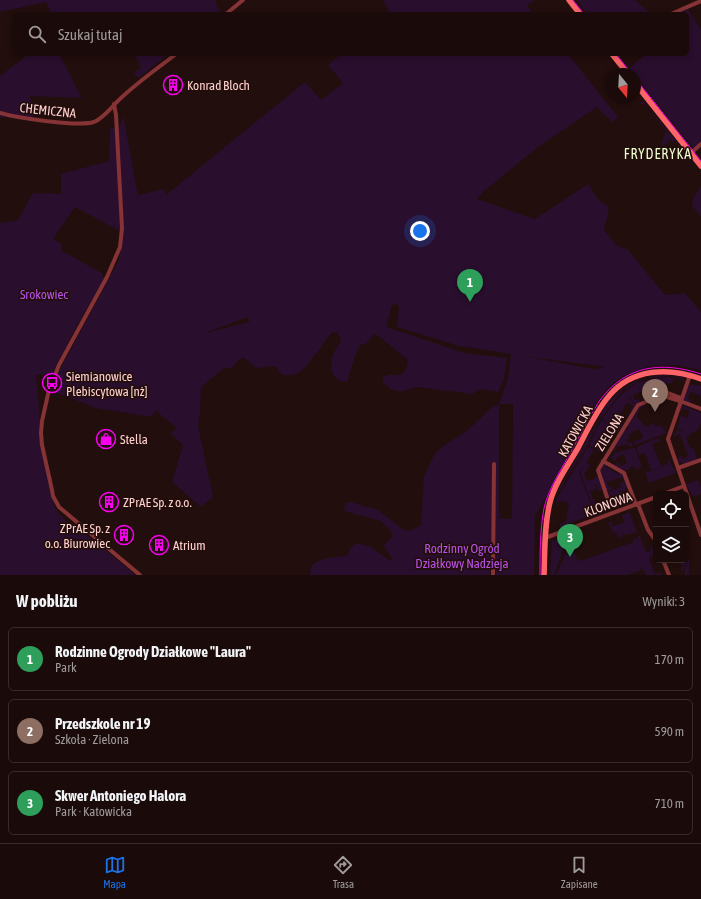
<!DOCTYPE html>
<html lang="pl">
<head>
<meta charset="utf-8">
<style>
  :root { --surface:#1a0a09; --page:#271817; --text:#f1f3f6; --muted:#9f9a9c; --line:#382b2a; --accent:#1a73e8 }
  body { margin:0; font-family:"Asap Condensed",sans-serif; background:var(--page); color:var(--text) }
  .controls { position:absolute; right:12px; bottom:12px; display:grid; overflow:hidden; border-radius:6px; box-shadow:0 2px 6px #0003 }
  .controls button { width:36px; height:36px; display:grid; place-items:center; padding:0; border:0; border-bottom:1px solid var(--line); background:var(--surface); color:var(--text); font:20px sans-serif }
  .compass { position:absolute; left:605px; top:68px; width:36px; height:36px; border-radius:50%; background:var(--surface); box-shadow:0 2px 6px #0003; rotate:162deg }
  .you { position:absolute; left:420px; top:231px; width:14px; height:14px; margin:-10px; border:3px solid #fff; border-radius:50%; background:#1a73e8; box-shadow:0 0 0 6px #1a73e833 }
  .badge { display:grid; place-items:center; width:26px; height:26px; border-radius:50%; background:var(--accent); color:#fff; font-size:13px; font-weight:700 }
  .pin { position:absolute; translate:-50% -33px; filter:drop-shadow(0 1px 2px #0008) }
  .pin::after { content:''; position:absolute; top:21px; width:14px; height:12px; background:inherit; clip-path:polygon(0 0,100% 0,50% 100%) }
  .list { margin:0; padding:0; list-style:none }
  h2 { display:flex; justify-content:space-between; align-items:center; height:52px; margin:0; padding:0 16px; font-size:17px }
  h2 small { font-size:13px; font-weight:400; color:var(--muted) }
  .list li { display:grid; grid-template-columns:26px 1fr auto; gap:12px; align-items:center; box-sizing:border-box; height:64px; margin:0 8px 8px; padding:0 8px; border:1px solid var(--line); border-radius:6px }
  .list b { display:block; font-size:15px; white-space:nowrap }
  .list p { margin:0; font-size:13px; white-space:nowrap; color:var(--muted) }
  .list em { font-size:13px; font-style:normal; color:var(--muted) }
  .icon { flex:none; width:22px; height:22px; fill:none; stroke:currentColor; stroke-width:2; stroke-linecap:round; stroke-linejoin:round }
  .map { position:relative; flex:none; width:701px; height:575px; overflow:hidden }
  .search { position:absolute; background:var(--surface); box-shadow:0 2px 6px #0003; left:12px; right:12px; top:12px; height:44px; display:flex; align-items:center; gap:10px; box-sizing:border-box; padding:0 14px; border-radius:6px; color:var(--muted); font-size:15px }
  .sheet { height:268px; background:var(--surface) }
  nav { display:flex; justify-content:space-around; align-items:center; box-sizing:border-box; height:56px; border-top:1px solid var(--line); background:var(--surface); font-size:11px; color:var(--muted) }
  nav a { display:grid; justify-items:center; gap:2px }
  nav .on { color:var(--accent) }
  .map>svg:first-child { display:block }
</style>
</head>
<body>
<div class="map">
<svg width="701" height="575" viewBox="0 0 701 575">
  <rect width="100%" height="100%" fill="#220e0c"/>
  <!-- green -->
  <g fill="#2a0e2d" fill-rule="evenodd">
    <polygon points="0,0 216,0 217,7 221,10 217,14 51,14 46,2 0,12"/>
    <polygon points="383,0 534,0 527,6 534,14 388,14 388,9"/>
    <polygon points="576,0 587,14 577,0 635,0 651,14 587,14"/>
    <polygon points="688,9 701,30 701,142 693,148 629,68 646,54 687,54 687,14 678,14"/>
    <polygon points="29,54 59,54 82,98 30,96 34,118 0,117 0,76"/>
    <polygon points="134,54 168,54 139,78 134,73 141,67"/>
    <path d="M341,54H568L618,117L613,122L611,121L597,107L538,147L483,192L477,199L535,219L588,184L600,202L605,204L609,208L604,230L616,245L628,250L665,295L685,293L701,312V370L677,365L650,366L625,375L613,383L603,393L593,407L551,489L535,516L534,575H496L495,531L491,533L490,575H309C311,572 310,569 312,566C318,557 338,558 348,555L351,547L356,543L371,547L390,561L393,560L384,546C385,541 391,540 393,534L381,521L347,512L344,509L345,503L351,502L378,510L404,530L410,531L421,525L424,476L435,453L449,442L467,431L491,408L499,404L508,378L511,354L459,346L397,327L399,306L395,304L392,305L386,326L390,328L464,353L507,358L504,379L498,392L481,389L472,394L417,387L404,391H398L391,389L383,383V377L388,375H401L406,369L408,360L380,337L375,334C371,337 369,341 365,344H361L357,350L347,382C333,383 329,369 332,358C333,352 338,346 341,341L338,333L333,332C328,336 327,339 323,344C320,350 315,354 311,360C302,372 298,376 282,375L276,367L269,366L259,368L254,367L245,358L239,359L233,367L223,369L201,387L200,413L198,426L213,497L201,507L172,482L183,445L171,434L176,427L156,411L151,417L96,408L49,390L119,260L120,231L75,207L53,239L62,244V251L102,273L104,279L79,322L52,374L36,375L42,441L53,496C53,505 56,511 63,518C68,524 76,527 83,532C101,546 118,561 136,575H0V223L18,220L33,193L61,194V174L109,161L110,129L120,126L123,115L138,195L164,189L166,195L305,82L321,100L343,83L328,65ZM248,317L249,322L205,333ZM523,356L605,367L594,369ZM499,404H513L512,519L499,518Z"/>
    <polygon points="643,101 675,140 673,143 671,139 663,146 661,144 666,131 645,104 641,104 640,103"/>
    <polygon points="701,187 701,217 692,206 693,198"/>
    <path d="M662,375L683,377L684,380L674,376H667L646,378L623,390L601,418L599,417C613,392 633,378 662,375Z"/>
    <path d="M669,377L684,381V382L674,378L672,383L665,384L664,383L633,395L635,400L640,399V401L636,405L633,411L631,409L633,406L627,403L615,422L620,426L622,423L623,424L619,429L611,424L628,397L635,404L629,396L610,424L602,419C622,392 633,378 669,377Z"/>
    <polygon points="689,384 701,386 701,396 690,392 688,399 691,400 690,404 683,400"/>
    <polygon points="643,403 644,405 649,403 640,408 636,416 646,427 654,423 656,426 661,425 666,433 635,445 633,438 635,441 643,438 639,429 632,432 629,435 622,432 626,430 629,426 627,424 638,410 637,409 639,405"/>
    <polygon points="682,403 684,404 684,406 701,413 701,422 699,429 690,434 690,435 686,437 690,448 694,449 697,459 684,465 682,462 679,463 677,460 681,455 682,459 688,456 680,434 675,436 675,439 674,436 676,430 685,432 677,428 681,415 687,418 690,411 683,408 682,411 680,411"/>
    <polygon points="599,418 600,419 587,446 567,477 560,491 558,491"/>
    <polygon points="602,420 619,430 617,432 612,429 600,449 605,453 607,451 604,455 595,449 606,431 594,449 589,445 596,430"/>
    <polygon points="622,432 630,436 626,442 633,443 632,446 629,447 628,444 616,447 616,450 609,452"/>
    <polygon points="658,438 660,441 652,444 661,466 668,464 667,460 669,460 676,473 649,483 645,473 665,466 645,472 645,471 646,472 651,470 645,453 639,455 636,447"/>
    <polygon points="588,447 594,450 579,473 595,514 560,527 560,523 562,524 566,521 569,503 559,501 558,503 556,500"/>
    <polygon points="633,448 635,448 642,467 636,469 636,467 634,468 633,466 630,467 631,469 622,471 613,466 618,462 620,466 627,463 624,454 617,457 616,461 607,456 609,457 614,455 614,453"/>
    <polygon points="586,462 590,465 584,474 587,481 594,479 594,478 598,476 602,490 599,491 596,484 595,485 598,491 597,491 596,489 590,491 597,508 594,509 580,472"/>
    <polygon points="604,464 607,465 606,467 618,474 620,472 622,474 628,487 625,488 626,492 616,490 624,493 609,498 608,492 621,487 620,483 624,482 622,477 607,482 609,487 612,486 613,489 605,492 599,470"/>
    <polygon points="698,480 701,487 701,494 693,497 686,484"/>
    <polygon points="629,512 637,532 625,535 623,533 622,534 623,536 618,538 616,533 612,532 610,527 613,525 610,526 608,523 612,521 613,526 624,523 622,515"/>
    <path d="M568,535L577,559L580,561L634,542L633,539H638L637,537L640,536L646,552L651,551L650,546H652L655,555L649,558L655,574L660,572L662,575H646L643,569H642L640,566L641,570L631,574L629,570L630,574L627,575H556C561,564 570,549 568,536L554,575H550L552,541Z"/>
    <polygon points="689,543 689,575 685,575 685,567 687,567 685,563 687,563 687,562 685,562 684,571 681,570 682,560 686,560 686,544"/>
  </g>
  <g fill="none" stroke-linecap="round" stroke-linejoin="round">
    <!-- street -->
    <g stroke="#853335" stroke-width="4">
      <polyline points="226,14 243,0"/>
      <polyline points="671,14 701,1"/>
      <polyline points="114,104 116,115 122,228 120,247 107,277 59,365 49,390 42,421 41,433 42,445 52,490 53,496 59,507 140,575"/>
      <path d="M0,113C17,118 78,127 94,122C104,118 113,105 121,98C138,82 158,68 176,54"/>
      <polyline points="691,153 701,144"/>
      <polyline points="690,375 668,439 701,535"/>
      <polyline points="665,394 667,397 680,401"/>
      <polyline points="680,401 701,409"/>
      <polyline points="603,461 624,473 636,505"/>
      <polyline points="678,468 701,460"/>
      <polyline points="663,494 684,486"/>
      <polyline points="607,497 598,470 638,405 668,393 681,398"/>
      <polyline points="638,504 648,530 656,541"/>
      <polyline points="545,538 656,497"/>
      <polyline points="663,560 669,575"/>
      <polyline points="493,575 494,464"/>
    </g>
    <!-- secondary -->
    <g stroke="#ff6469" stroke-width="5.5">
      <polyline points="569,0 580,14"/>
      <polyline points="612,54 628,74"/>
      <polyline points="635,83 701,166"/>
      <path d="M544,575C545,551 544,526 550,502C555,483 568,465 578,448C587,431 596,411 609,396C632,368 669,367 701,379"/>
    </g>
    <!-- tram -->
    <g stroke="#f800ee" stroke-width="1">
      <polyline points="573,0 584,14"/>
      <polyline points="616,54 632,74"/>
      <polyline points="635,78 701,161"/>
      <path d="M540,575C540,553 540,530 544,508C549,487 563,467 573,448C582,432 590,415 600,400C626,365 662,361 701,374"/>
    </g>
  </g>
  <!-- icons -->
  <defs>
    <symbol id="building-ring" viewBox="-11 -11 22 22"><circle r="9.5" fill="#220e0c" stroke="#f800ee" stroke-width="1.5"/><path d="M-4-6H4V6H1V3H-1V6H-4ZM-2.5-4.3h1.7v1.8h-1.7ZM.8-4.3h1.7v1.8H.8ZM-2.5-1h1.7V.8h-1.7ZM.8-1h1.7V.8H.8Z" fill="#f800ee"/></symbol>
    <symbol id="bus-ring" viewBox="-11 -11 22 22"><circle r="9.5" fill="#220e0c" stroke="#f800ee" stroke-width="1.5"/><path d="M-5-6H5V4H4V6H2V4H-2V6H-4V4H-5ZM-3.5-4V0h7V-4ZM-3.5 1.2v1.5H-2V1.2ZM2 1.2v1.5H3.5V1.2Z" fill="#f800ee"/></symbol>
    <symbol id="shop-ring" viewBox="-11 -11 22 22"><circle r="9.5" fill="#220e0c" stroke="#f800ee" stroke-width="1.5"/><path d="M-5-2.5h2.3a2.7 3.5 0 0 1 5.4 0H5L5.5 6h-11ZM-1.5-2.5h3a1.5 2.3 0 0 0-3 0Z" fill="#f800ee"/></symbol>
  </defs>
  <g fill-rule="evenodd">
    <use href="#building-ring" x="162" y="74" width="22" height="22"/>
    <use href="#bus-ring" x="41" y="372" width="22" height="22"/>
    <use href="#shop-ring" x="95" y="428" width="22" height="22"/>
    <use href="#building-ring" x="98" y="491" width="22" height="22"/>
    <use href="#building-ring" x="113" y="524" width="22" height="22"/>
    <use href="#building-ring" x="148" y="534" width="22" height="22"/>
  </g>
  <g text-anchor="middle" stroke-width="3.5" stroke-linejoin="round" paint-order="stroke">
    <!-- poi labels -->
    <g font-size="13" fill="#ffd0cd" stroke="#220e0c" text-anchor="start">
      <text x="187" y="90">Konrad Bloch</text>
      <text x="66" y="381">Siemianowice<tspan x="66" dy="15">Plebiscytowa [nż]</tspan></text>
      <text x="120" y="444">Stella</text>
      <text x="123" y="507">ZPrAE Sp. z o.o.</text>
      <text x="110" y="533" text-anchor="end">ZPrAE Sp. z<tspan x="110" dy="15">o.o. Biurowiec</tspan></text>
      <text x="173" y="550">Atrium</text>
    </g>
    <!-- street labels -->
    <g font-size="13" fill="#ffd0cd" stroke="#220e0c">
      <text transform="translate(48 110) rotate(6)" y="5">CHEMICZNA</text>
      <text transform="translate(575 431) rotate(-61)" y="5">KATOWICKA</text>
      <text transform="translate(609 432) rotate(-58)" y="5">ZIELONA</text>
      <text transform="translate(608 504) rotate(-20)" y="5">KLONOWA</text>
    </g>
    <!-- park labels -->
    <g font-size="13" fill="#b951e7" stroke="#220e0c">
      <text x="44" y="299">Srokowiec</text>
      <text x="462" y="553">Rodzinny Ogród<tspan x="462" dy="15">Działkowy Nadzieja</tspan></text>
    </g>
    <!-- neighbourhood labels -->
    <g font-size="14" letter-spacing="1" fill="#f0ffcf" stroke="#220e0c">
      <text x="658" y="159">FRYDERYKA</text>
    </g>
  </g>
</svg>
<div class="controls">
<button><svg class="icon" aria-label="locate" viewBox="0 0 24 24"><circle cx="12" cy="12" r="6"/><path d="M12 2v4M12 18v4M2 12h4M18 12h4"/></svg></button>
<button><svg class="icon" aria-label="layers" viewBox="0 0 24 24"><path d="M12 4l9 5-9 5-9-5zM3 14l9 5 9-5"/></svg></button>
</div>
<svg class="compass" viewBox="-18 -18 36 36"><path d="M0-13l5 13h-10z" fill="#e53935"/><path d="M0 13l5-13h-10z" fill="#9f9a9c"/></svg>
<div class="you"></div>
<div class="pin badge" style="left:470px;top:302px;background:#2e9e5b">1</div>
<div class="pin badge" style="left:655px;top:412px;background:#8d6e63">2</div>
<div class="pin badge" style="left:570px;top:557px;background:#2e9e5b">3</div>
<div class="search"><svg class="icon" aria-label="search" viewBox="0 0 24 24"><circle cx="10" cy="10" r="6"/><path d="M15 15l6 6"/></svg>Szukaj tutaj</div>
</div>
<section class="sheet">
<h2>W pobliżu<small>Wyniki: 3</small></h2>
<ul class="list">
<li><span class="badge" style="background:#2e9e5b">1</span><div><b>Rodzinne Ogrody Działkowe &quot;Laura&quot;</b><p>Park</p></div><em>170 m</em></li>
<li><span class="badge" style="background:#8d6e63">2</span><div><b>Przedszkole nr 19</b><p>Szkoła · Zielona</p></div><em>590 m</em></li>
<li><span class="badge" style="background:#2e9e5b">3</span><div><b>Skwer Antoniego Halora</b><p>Park · Katowicka</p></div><em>710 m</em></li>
</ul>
</section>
<nav>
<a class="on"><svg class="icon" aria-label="map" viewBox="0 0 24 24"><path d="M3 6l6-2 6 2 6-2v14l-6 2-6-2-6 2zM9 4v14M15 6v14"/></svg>Mapa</a>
<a><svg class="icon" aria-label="directions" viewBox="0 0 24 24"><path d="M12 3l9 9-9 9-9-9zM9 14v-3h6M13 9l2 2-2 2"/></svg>Trasa</a>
<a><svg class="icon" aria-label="saved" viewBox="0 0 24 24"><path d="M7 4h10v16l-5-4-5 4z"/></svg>Zapisane</a>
</nav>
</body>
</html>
